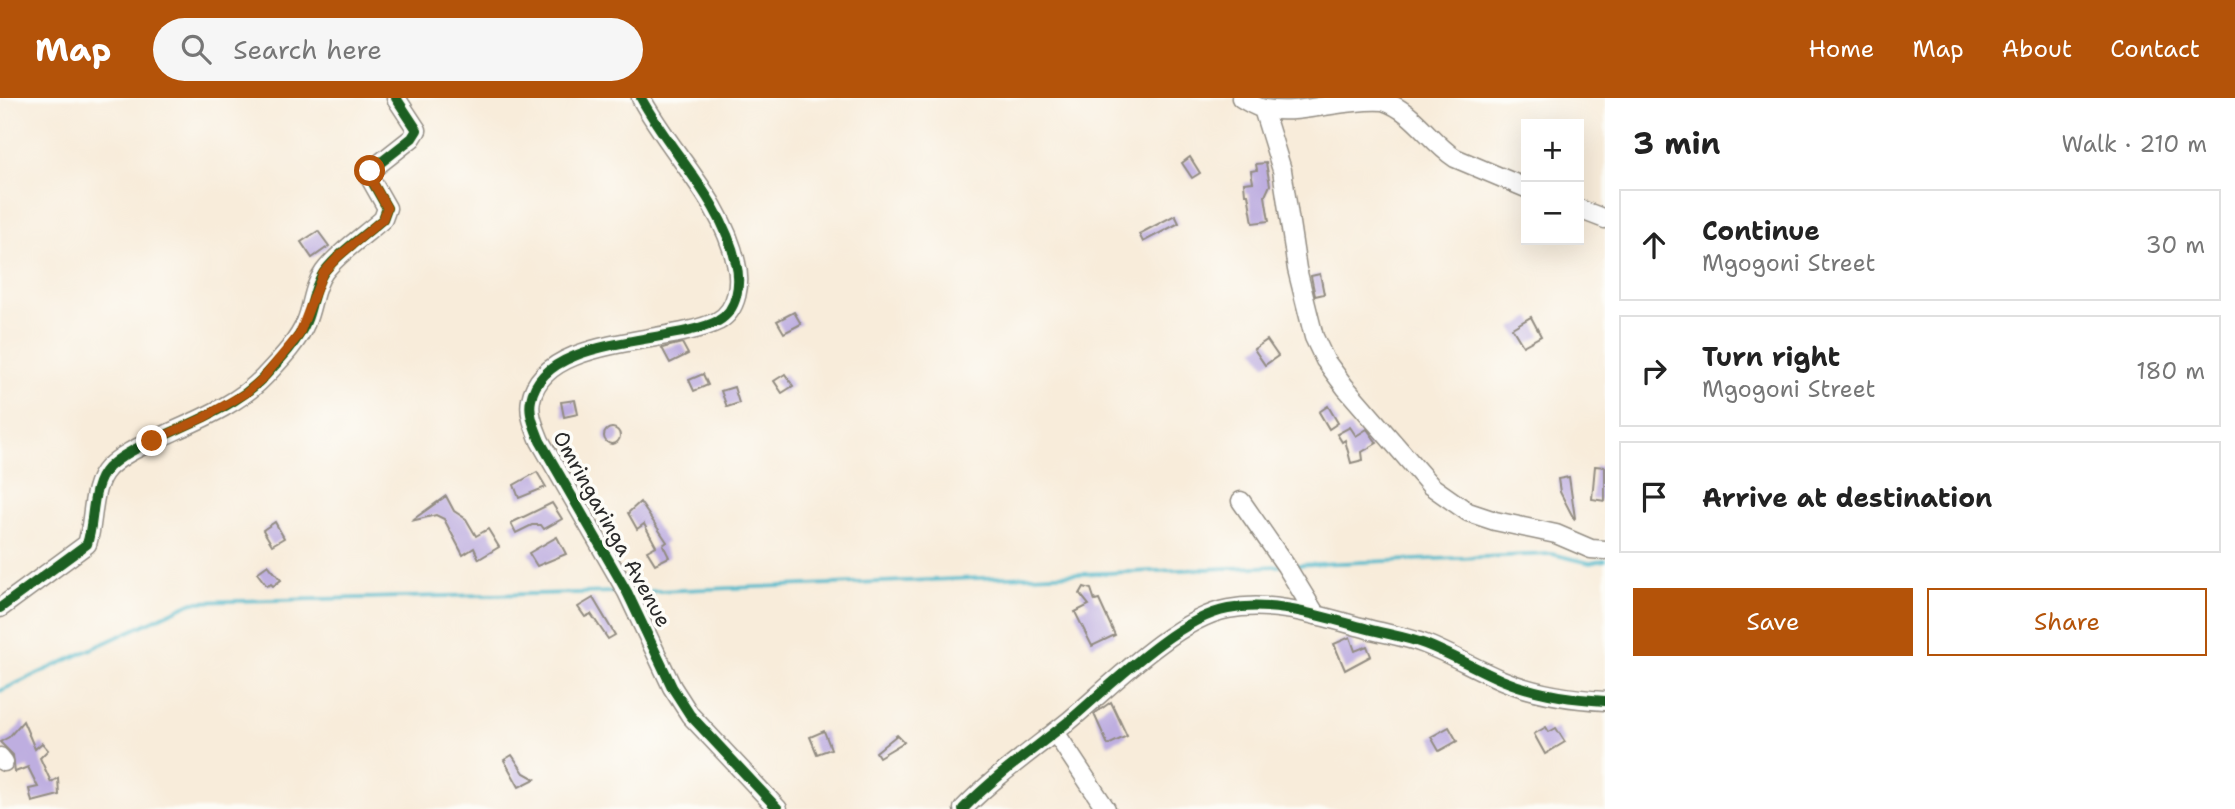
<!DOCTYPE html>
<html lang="en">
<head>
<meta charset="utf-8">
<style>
  :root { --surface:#fff; --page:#f6f6f6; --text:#222; --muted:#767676; --line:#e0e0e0; --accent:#b45309 }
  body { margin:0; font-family:"Shantell Sans",sans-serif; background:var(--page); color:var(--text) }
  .controls { position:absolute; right:21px; top:21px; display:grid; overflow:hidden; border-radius:0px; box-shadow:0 7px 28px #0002 }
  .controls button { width:63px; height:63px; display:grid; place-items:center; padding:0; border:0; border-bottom:2px solid var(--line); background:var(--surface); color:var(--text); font:35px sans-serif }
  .stop { position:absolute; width:21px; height:21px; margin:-16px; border:5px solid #b45309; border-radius:50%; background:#fff }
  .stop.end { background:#b45309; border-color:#fff; box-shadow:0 2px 7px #0008 }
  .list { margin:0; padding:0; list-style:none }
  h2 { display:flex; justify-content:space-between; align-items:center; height:91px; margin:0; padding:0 28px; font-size:30px }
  h2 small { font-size:23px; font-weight:400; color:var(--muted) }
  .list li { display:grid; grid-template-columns:46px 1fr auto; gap:21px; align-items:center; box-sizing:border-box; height:112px; margin:0 14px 14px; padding:0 14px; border:2px solid var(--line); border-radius:0px }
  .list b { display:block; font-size:26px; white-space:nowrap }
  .list p { margin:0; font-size:23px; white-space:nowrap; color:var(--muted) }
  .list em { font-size:23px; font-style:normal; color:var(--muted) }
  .actions { display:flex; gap:14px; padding:21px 28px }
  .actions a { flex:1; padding:16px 0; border:2px solid var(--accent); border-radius:0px; text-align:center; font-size:24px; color:var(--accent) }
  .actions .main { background:var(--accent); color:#fff }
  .icon { flex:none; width:38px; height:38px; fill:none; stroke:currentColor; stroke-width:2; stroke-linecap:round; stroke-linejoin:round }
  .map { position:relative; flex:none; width:1605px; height:711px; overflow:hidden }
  header { display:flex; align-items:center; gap:42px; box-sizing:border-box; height:98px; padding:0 35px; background:var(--accent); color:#fff }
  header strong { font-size:33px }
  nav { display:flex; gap:38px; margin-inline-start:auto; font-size:24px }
  .search { width:490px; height:63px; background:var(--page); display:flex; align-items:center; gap:18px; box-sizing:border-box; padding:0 24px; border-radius:38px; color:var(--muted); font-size:26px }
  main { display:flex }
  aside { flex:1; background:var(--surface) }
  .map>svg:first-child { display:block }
</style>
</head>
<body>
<header>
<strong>Map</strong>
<div class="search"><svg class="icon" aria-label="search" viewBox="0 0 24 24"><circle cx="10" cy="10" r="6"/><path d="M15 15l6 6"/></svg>Search here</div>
<nav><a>Home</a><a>Map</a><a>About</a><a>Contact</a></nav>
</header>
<main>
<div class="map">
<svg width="1605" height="711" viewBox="0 0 1605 711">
  <rect width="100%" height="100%" fill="#fdfcf7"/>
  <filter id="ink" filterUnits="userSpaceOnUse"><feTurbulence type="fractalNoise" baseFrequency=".0143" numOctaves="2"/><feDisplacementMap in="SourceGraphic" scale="14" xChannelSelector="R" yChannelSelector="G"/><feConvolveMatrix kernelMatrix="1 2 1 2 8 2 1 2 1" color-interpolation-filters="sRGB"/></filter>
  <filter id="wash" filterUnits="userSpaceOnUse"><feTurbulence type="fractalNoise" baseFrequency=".00686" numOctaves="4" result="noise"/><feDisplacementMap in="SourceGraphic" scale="28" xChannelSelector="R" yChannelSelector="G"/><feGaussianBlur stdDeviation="1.57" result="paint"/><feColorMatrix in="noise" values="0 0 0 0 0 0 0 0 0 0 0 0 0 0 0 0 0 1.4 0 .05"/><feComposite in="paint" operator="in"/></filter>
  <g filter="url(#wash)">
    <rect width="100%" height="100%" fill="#f8ecda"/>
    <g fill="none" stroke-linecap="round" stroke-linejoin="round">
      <!-- stream -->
      <g stroke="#4db8ca" stroke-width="3.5">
        <polyline points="1294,467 1552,456 1590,465 1605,462"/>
        <polyline points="633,494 1280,468"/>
        <polyline points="0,593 193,504 619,494"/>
      </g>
    </g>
    <g id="blocks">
      <!-- building -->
      <g fill="#beaee0">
        <polygon points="1190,59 1200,75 1192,80 1182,65"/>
        <polygon points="1266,65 1270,87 1265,98 1269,123 1253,125 1248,96 1245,96 1244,85 1253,84 1251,73 1257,72 1256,66"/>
        <polygon points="1175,117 1179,125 1143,144 1139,136"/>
        <polygon points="318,133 329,148 312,160 301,144"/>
        <polygon points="1320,176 1324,196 1315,198 1311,178"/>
        <polygon points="794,214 801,226 784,235 777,223"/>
        <polygon points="1531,219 1541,238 1523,248 1512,230"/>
        <polygon points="1267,242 1278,258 1265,267 1254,251"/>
        <polygon points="682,245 688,256 670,265 662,250"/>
        <polygon points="703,276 708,287 694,293 689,282"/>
        <polygon points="785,276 793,288 782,295 774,283"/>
        <polygon points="734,289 739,305 727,309 721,293"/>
        <polygon points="575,302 578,316 564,319 561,304"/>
        <polygon points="1328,308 1338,325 1329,331 1319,314"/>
        <polygon points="1350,329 1356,338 1367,331 1377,345 1362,354 1363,362 1351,365 1345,342 1342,344 1337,336"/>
        <circle cx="612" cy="338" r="8"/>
        <polygon points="1595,368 1605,369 1605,403 1592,401"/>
        <polygon points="537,374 546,389 519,400 514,387"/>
        <polygon points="1569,379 1575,420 1574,421 1560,394 1558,381"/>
        <polygon points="446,398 454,413 466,421 476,438 488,431 499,449 479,461 474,450 463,457 444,421 436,417 411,423"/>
        <polygon points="640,404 667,444 663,447 669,459 655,466 647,453 656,448 644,426 637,431 628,415"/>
        <polygon points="552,405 562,421 544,431 541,427 532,427 516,435 511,425"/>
        <polygon points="275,424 284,440 272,447 263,432"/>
        <polygon points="557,439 566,456 537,468 529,455"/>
        <polygon points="268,467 281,482 273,488 271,486 267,488 257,475"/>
        <polygon points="1084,489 1091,491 1095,503 1099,502 1115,537 1092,548 1075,514 1089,507 1080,496"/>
        <polygon points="593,500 615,537 608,541 591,516 585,519 578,509"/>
        <polygon points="1350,539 1355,553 1367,548 1371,558 1345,572 1334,546"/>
        <polygon points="1111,604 1127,638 1108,647 1094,616"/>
        <polygon points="23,623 35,651 42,645 48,652 40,660 51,684 58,680 59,697 32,704 29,691 38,689 28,669 15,674 13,657 0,644 9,639"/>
        <polygon points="1449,629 1457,643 1439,653 1431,639"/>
        <polygon points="1546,629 1549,634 1556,630 1565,644 1545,656 1534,636"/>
        <polygon points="824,633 831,651 817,656 810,639"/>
        <polygon points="897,637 904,644 879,659 876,654"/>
        <polygon points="512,657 524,675 535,681 519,689 504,662"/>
      </g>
    </g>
  </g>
  <g filter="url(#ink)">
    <use href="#blocks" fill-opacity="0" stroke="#928c82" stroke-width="2"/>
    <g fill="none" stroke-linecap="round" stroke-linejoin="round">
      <defs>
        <g id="minor">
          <path d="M641,0C671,56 722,102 736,165C741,184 738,212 718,223C671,247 543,237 531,302C528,316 535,330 540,343L627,494L672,589L690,617L778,711"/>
          <path d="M1241,0C1248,4 1257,10 1265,11C1305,17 1344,0 1383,3C1414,13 1429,43 1455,60L1526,90"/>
          <polyline points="1263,11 1282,72 1297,171 1314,239 1325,262 1345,289 1431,388 1468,414 1495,423 1556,436 1591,451 1605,452"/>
          <polyline points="1579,111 1605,121"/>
          <polyline points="1241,403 1286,468 1316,517"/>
          <path d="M0,510L87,446C95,423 90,389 108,370C123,355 144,347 163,338C198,322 237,307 264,279C278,264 298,244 306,224C313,208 313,189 324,174C339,154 364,138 383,121L387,110L370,80V73L412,40L417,32L396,0"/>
          <polyline points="1055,634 1106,711"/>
          <polyline points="0,659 4,664"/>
          <path d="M963,711C995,678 1033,652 1069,623C1109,589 1177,520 1228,511C1274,502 1324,519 1368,531C1387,536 1407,539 1425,546C1451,556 1476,571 1502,582C1535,596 1569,601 1605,603"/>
        </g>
      </defs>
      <!-- minor casing -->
      <use href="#minor" stroke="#928c82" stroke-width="21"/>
      <!-- minor -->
      <use href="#minor" stroke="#fff" stroke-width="18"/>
      <defs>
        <g id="cycleway">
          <path d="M641,0C671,56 722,102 736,165C741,184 738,212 718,223C671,247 543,237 531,302C528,316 535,330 540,343L627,494L672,589L690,617L778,711"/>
          <path d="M0,510L87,446C95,423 90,389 108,370C123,355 144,347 163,338C198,322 237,307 264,279C278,264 298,244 306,224C313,208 313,189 324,174C339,154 364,138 383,121L387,110L370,80V73L412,40L417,32L396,0"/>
          <path d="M963,711C995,678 1033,652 1069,623C1109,589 1177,520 1228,511C1274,502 1324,519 1368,531C1387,536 1407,539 1425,546C1451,556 1476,571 1502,582C1535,596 1569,601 1605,603"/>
        </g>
      </defs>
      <!-- cycleway casing -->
      <use href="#cycleway" stroke="#fdfcf7" stroke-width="15"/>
      <!-- cycleway -->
      <use href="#cycleway" stroke="#1b5e20" stroke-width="10"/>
    </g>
  </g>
  <g fill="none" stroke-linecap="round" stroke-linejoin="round" filter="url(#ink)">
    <!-- route -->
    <polyline stroke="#b45309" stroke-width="9" points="152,343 203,320 246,295 264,279 299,237 323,175 339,158 383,121 387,110 369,77 370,73"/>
  </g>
  <g text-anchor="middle" stroke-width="7" stroke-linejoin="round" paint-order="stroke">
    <!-- street labels -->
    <g font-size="21" fill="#2b2b2b" stroke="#fdfcf7">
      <text transform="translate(612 431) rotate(61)" y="7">Omringaringa Avenue</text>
    </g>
  </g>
</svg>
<div class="controls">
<button>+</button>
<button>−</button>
</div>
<div class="stop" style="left:370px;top:73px"></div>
<div class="stop end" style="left:152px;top:343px"></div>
</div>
<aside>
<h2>3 min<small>Walk · 210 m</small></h2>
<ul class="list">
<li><svg class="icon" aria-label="ahead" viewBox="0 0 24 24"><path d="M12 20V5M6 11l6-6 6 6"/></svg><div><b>Continue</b><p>Mgogoni Street</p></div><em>30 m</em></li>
<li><svg class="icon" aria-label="right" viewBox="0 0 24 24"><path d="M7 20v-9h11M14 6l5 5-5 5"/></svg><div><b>Turn right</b><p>Mgogoni Street</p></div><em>180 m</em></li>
<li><svg class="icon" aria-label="arrive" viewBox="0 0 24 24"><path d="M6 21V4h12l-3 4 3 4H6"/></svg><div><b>Arrive at destination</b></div></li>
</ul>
<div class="actions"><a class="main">Save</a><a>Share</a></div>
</aside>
</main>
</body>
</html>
